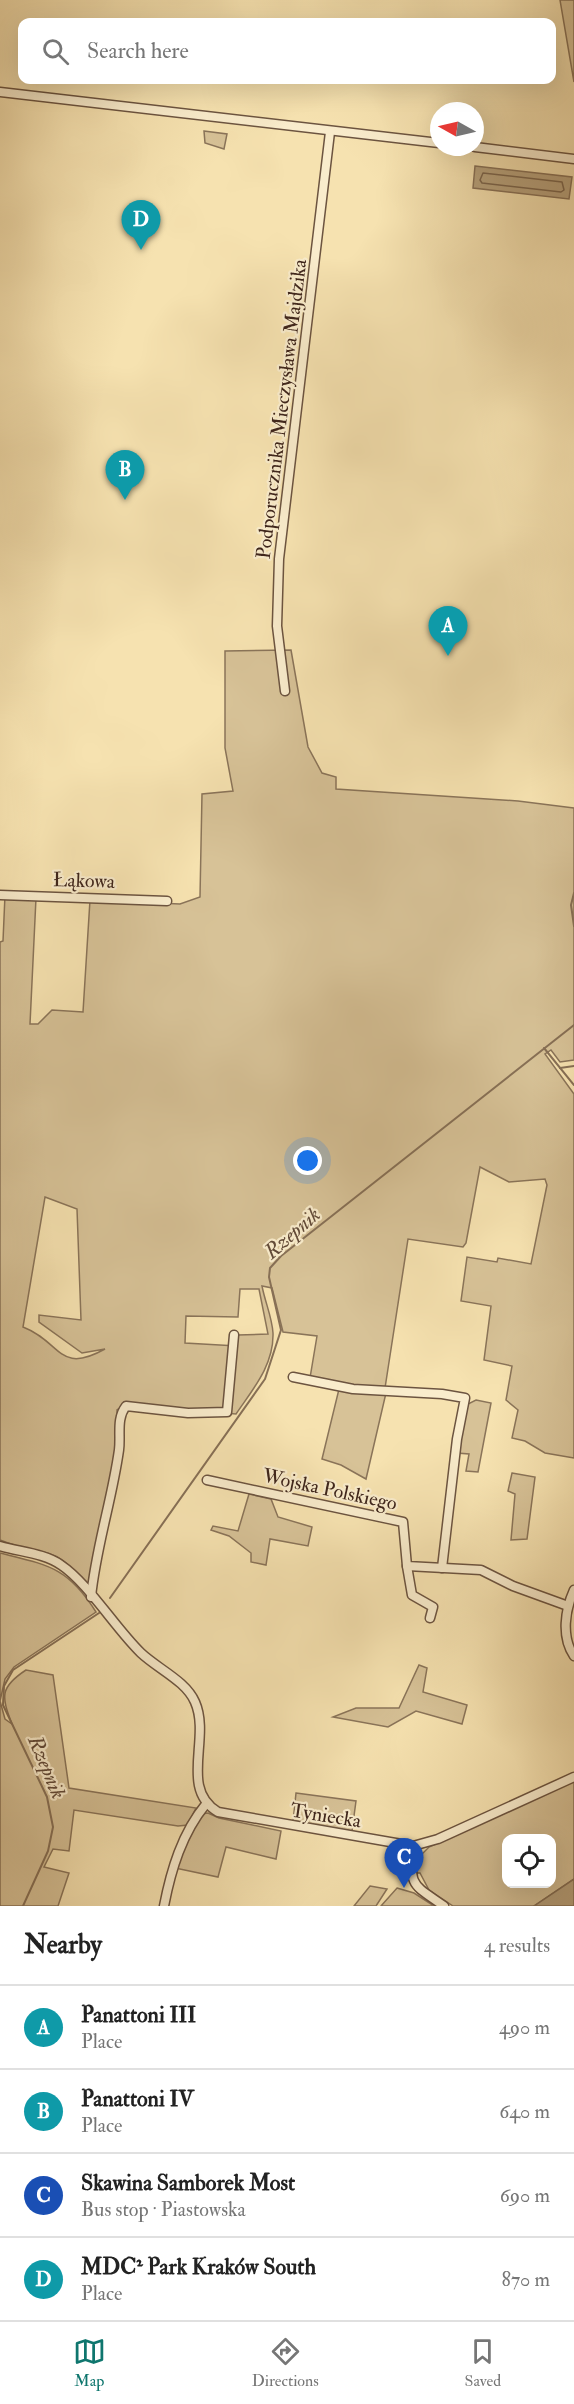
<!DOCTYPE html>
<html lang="en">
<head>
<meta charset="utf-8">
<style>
  :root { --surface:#fff; --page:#f2f2f2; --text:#222; --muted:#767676; --line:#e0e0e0; --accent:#0f766e }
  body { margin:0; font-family:"IM FELL Double Pica",serif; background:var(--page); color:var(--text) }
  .controls { position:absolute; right:18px; bottom:18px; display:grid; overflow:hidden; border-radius:12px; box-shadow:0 6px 24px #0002 }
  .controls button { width:54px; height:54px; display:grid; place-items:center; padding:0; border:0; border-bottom:2px solid var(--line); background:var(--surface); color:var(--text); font:30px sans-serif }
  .compass { position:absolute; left:430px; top:102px; width:54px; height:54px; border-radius:50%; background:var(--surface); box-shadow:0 6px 24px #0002; rotate:278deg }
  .you { position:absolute; left:308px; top:1161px; width:21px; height:21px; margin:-15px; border:4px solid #fff; border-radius:50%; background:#1a73e8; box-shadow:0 0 0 9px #1a73e833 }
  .badge { display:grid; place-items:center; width:39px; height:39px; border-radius:50%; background:var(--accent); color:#fff; font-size:20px; font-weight:700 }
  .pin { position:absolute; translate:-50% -50px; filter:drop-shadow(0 2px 3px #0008) }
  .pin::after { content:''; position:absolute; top:32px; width:21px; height:18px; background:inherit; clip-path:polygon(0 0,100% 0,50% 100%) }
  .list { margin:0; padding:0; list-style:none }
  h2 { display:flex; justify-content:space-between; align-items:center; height:78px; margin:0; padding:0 24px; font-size:26px }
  h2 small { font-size:20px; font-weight:400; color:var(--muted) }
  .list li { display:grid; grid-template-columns:39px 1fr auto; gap:18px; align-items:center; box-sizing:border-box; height:84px; padding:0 24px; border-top:2px solid var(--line) }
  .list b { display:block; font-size:22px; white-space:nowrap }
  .list p { margin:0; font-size:20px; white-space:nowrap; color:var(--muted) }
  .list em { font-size:20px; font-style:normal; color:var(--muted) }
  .icon { flex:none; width:33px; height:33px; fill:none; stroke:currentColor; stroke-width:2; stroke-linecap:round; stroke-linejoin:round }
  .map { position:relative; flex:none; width:574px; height:1906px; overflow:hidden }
  .search { position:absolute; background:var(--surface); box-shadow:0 6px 24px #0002; left:18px; right:18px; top:18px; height:66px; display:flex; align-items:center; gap:15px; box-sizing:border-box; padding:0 21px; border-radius:12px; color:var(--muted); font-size:22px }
  .sheet { height:414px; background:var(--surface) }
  nav { display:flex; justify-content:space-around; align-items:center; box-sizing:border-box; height:84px; border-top:2px solid var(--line); background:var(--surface); font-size:16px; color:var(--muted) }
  nav a { display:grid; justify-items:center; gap:3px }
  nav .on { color:var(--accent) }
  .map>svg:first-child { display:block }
</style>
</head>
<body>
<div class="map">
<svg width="574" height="1906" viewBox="0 0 574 1906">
  <rect width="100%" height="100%" fill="#f6e2b0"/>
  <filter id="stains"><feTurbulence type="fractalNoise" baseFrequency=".00333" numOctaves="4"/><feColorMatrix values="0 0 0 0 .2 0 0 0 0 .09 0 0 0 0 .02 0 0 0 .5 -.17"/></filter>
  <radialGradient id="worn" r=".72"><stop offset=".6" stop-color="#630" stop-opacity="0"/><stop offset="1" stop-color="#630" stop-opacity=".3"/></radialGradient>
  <!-- green -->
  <g fill="#d7c297" stroke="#8a7459" stroke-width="1.5" fill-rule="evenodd">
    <polygon points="560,0 574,0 574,82"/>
    <polygon points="204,131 227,134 224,149 205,143"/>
    <path d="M291,650L308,747L322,773L336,777V789L518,801L574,808V1060L560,1062L551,1050L545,1054L574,1094V1458L545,1453L525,1441L512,1438L518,1410L506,1400L512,1366L484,1360L491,1306L461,1301L467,1257L497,1262L498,1258L531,1264L547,1185L545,1179L509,1182L480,1167L466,1243L463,1247L408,1239L385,1388L354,1387L310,1378L317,1336L283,1332L272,1288L262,1286C265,1302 272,1317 273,1333C274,1365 253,1389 236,1414L124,1405L117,1410V1452L90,1592C55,1540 49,1560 0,1540V942L3,941L5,895L36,898L30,1024H38L52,1010L83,1012L90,900L180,904L200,897L202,794L233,791L225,748V651ZM45,1197L77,1209L81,1320L39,1315V1322L82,1353L105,1349C58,1375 62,1342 23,1327ZM240,1289H259L268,1334L238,1335L237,1346L185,1343L186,1316L238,1317Z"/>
    <polygon points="339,1389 386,1393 366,1479 341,1465 322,1459"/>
    <polygon points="476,1400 491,1403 478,1472 466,1471 469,1454 457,1453 466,1405"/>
    <polygon points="512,1473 535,1477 527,1539 511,1540 515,1494 508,1491"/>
    <polygon points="249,1494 271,1499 278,1517 312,1527 308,1546 270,1539 266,1565 251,1562 251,1553 229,1536 211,1530 213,1526 238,1531"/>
    <path d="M0,1553C48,1565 68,1567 96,1612L14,1667L5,1679L0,1701L5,1719L12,1724C1,1696 0,1687 26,1670L53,1675L69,1788L196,1808L188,1825L178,1826L74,1810L69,1851L53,1849L44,1867L69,1873L58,1906H0Z"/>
    <polygon points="419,1665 427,1668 423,1692 467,1705 462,1724 416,1711 388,1727 333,1717 356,1708 399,1708"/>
    <path d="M574,1780V1879L534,1906H453L429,1890L420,1873H416V1860L429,1847ZM506,1838H552V1884H506Z"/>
    <polygon points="296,1793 356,1801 352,1831 293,1822"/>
    <polygon points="208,1813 219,1818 281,1831 276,1859 226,1847 218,1877 175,1868 201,1814"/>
    <polygon points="370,1886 387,1889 376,1906 354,1906"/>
    <polygon points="397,1888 414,1893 434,1906 381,1906"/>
  </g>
  <!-- water -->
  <g fill="#b7a27d" stroke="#877056" stroke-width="1.5">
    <polygon points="475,166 572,177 569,199 473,188"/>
    <polygon points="574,1879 574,1906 534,1906"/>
  </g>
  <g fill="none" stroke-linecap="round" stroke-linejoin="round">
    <!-- shore -->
    <polygon stroke="#7a644c" stroke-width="1.5" points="483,173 562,182 564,190 561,192 482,183 480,180"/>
    <!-- stream -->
    <g stroke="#877056" stroke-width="2">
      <polyline points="574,893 571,905 574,926"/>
      <polyline points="544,1048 574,1085"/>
      <polyline points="560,1068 574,1066"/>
      <polyline points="110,1598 265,1379 281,1330 269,1277 270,1268 281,1256 574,1025"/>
      <polyline points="23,1906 48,1851 53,1827 47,1797 3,1705 4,1686 13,1670 99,1613"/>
    </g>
    <defs>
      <g id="minor">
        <polyline points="0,92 439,143"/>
        <polyline points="475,147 574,159"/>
        <polyline points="285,691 277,626 279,559 330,132"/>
        <polyline points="0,895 167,901"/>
        <polyline points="293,1377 353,1389 442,1394 465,1398 457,1439 442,1568"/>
        <polyline points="207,1480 403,1522 407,1566 481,1570 513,1586 568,1606"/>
        <path d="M0,1546C20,1552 44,1553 61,1565C88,1583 116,1629 141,1653C158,1669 186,1681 195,1702C211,1738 179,1789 218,1812L413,1846L438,1839L574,1777"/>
        <polyline points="407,1566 412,1595 433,1607 430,1618"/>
        <path d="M574,1590C565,1610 561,1637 574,1656"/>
        <path d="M91,1597C96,1547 112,1500 119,1450C121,1435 116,1419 126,1406L188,1413L227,1412L234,1335"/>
        <path d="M413,1846C410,1887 411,1883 444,1906"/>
        <path d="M164,1906C171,1870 182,1833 206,1804"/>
      </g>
    </defs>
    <!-- minor casing -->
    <use href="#minor" stroke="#6c5440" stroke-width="11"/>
    <!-- minor -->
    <use href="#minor" stroke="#f9eccc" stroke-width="8"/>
  </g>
  <g text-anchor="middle" stroke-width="4.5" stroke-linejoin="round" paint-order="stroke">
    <!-- street labels -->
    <g font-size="20" fill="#3e251b" stroke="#f9eccc">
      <text transform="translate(281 409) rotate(-83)" y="7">Podporucznika Mieczysława Majdzika</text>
      <text transform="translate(84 880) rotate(2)" y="7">Łąkowa</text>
      <text transform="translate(330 1489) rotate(12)" y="7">Wojska Polskiego</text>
      <text transform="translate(326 1815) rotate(9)" y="7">Tyniecka</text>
    </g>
    <!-- water labels -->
    <g font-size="21" font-style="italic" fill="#624a38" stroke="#f9eccc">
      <text transform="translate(292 1233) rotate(-41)" y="7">Rzepnik</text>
      <text transform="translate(47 1767) rotate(67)" y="7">Rzepnik</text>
    </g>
  </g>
  <rect width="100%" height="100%" filter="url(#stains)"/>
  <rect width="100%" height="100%" fill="url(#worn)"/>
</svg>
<div class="controls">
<button><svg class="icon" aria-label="locate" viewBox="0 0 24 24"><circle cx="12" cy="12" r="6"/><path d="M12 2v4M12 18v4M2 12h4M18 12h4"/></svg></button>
</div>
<svg class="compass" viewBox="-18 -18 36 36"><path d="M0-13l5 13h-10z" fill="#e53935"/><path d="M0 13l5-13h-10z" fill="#767676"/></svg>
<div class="you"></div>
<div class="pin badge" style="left:448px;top:656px;background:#0f9aa8">A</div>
<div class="pin badge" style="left:125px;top:500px;background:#0f9aa8">B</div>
<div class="pin badge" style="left:404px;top:1888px;background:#1a4fb4">C</div>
<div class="pin badge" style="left:141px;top:250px;background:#0f9aa8">D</div>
<div class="search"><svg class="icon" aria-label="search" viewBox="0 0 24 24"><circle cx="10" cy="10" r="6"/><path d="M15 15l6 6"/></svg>Search here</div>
</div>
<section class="sheet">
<h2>Nearby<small>4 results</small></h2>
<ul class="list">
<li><span class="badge" style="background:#0f9aa8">A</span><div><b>Panattoni III</b><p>Place</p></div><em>490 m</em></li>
<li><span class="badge" style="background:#0f9aa8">B</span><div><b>Panattoni IV</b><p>Place</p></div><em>640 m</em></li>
<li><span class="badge" style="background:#1a4fb4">C</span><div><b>Skawina Samborek Most</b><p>Bus stop · Piastowska</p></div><em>690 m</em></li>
<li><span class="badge" style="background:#0f9aa8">D</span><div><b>MDC² Park Kraków South</b><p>Place</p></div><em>870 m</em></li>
</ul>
</section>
<nav>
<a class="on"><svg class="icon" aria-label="map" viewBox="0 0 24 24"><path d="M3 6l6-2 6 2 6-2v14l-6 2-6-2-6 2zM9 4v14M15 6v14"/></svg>Map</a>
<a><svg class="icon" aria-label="directions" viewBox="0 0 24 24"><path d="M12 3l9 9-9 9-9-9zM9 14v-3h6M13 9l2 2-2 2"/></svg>Directions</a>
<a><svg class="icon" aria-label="saved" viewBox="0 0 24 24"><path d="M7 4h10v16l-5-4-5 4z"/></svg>Saved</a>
</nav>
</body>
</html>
